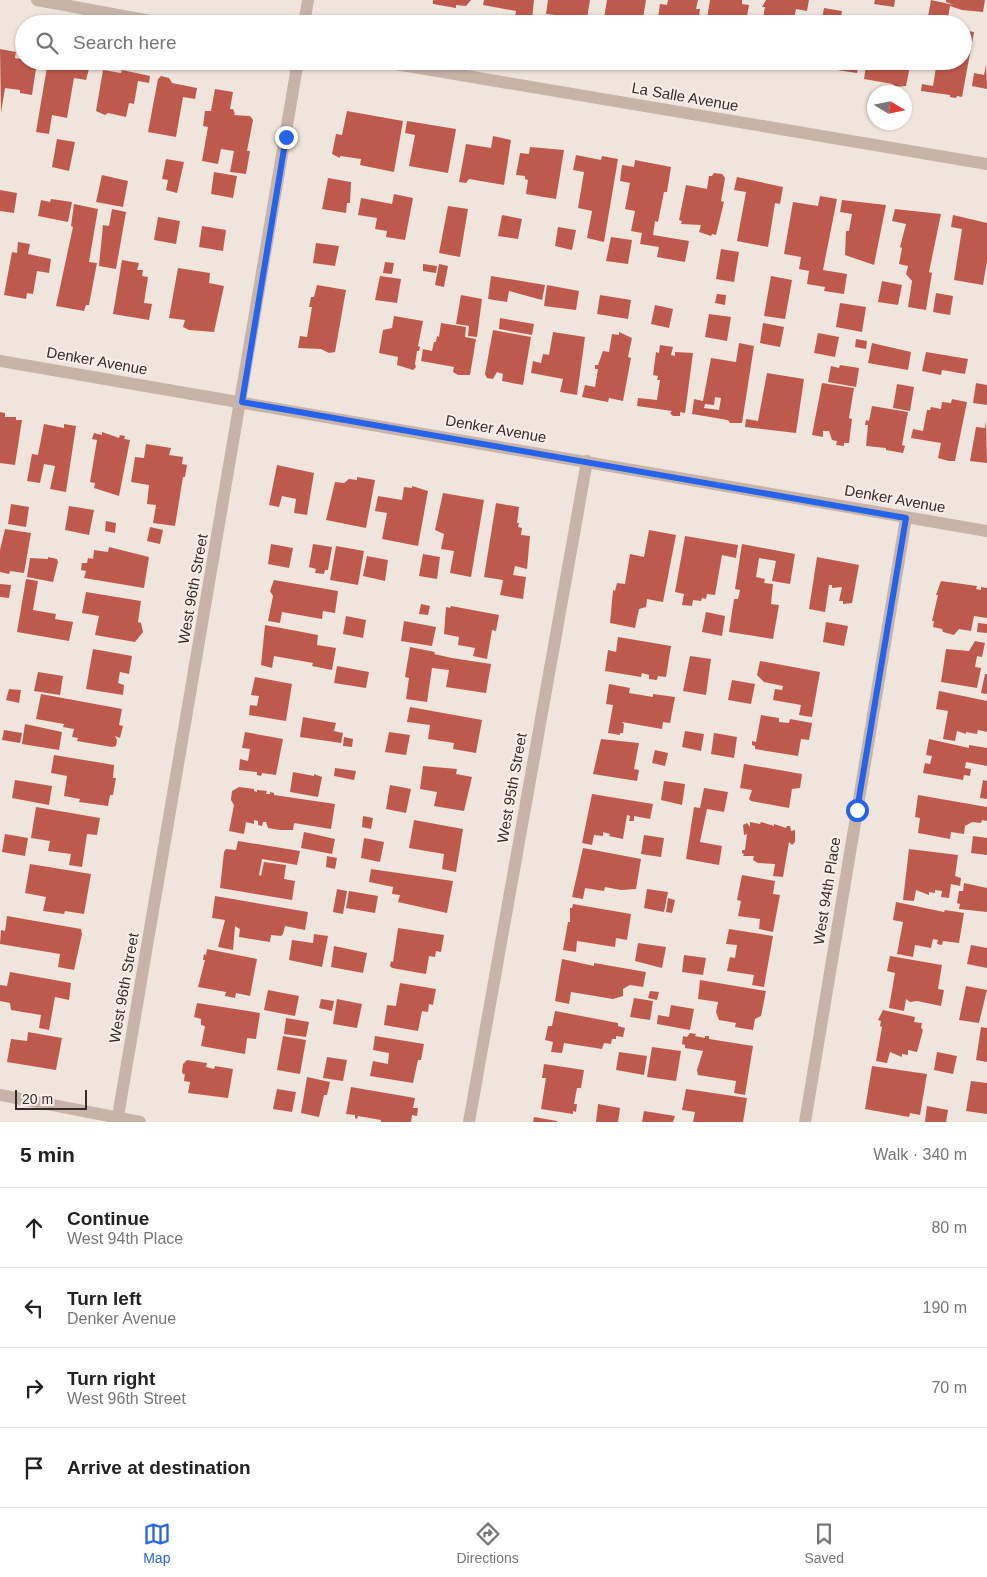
<!DOCTYPE html>
<html lang="en">
<head>
<meta charset="utf-8">
<style>
  :root { --surface:#fff; --page:#f2f2f2; --text:#222; --muted:#767676; --line:#e0e0e0; --accent:#2563eb }
  body { margin:0; font-family:Helvetica,sans-serif; background:var(--page); color:var(--text) }
  .compass { position:absolute; left:867px; top:85px; width:45px; height:45px; border-radius:50%; background:var(--surface); box-shadow:0 1px 4px #0004; rotate:100deg }
  .scale { position:absolute; left:15px; bottom:12px; width:72px; box-sizing:border-box; padding-left:5px; border:2px solid #352b28; border-top:0; font-size:14px; line-height:18px; white-space:nowrap; color:#352b28; -webkit-text-stroke:4px #f8efe9; paint-order:stroke }
  .stop { position:absolute; width:15px; height:15px; margin:-11px; border:4px solid #2563eb; border-radius:50%; background:#fff }
  .stop.end { background:#2563eb; border-color:#fff; box-shadow:0 1px 5px #0008 }
  .list { margin:0; padding:0; list-style:none }
  h2 { display:flex; justify-content:space-between; align-items:center; height:65px; margin:0; padding:0 20px; font-size:21px }
  h2 small { font-size:16px; font-weight:400; color:var(--muted) }
  .list li { display:grid; grid-template-columns:32px 1fr auto; gap:15px; align-items:center; box-sizing:border-box; height:80px; padding:0 20px; border-top:1px solid var(--line) }
  .list b { display:block; font-size:19px; white-space:nowrap }
  .list p { margin:0; font-size:16px; white-space:nowrap; color:var(--muted) }
  .list em { font-size:16px; font-style:normal; color:var(--muted) }
  .icon { flex:none; width:28px; height:28px; fill:none; stroke:currentColor; stroke-width:2; stroke-linecap:round; stroke-linejoin:round }
  .map { position:relative; flex:none; width:987px; height:1122px; overflow:hidden }
  .search { position:absolute; background:var(--surface); box-shadow:0 1px 4px #0004; left:15px; right:15px; top:15px; height:55px; display:flex; align-items:center; gap:12px; box-sizing:border-box; padding:0 18px; border-radius:28px; color:var(--muted); font-size:19px }
  .sheet { height:385px; background:var(--surface) }
  nav { display:flex; justify-content:space-around; align-items:center; box-sizing:border-box; height:70px; border-top:1px solid var(--line); background:var(--surface); font-size:14px; color:var(--muted) }
  nav a { display:grid; justify-items:center; gap:2px }
  nav .on { color:var(--accent) }
  .map>svg:first-child { display:block }
</style>
</head>
<body>
<div class="map">
<svg width="987" height="1122" viewBox="0 0 987 1122">
  <rect width="100%" height="100%" fill="#f0e5dc"/>
  <!-- building -->
  <g fill="#be5a4d" fill-rule="evenodd">
    <polygon points="433,0 471,0 466,6 456,5 456,8 433,4"/>
    <polygon points="484,0 534,0 532,20 520,20 515,17 516,11 483,5"/>
    <polygon points="548,0 590,0 586,24 553,22 555,15 546,14"/>
    <polygon points="607,0 646,0 642,24 603,24"/>
    <polygon points="668,0 698,0 696,9 700,9 698,24 657,24 660,4 667,5"/>
    <polygon points="710,0 742,0 742,4 749,5 746,22 750,24 706,24"/>
    <polygon points="766,0 809,0 807,11 796,9 793,24 762,24 765,7 762,7"/>
    <polygon points="875,0 895,0 894,7 874,4"/>
    <polygon points="931,0 954,5 946,2 946,0 985,0 983,12 962,10 950,6 947,24 927,22"/>
    <polygon points="824,8 842,11 841,17 852,19 851,24 821,24"/>
    <polygon points="963,30 974,32 962,97 957,96 956,98 950,97 950,95 921,91 922,84 933,86 937,61 963,61"/>
    <polygon points="0,49 16,52 15,58 37,62 32,95 20,93 20,90 5,88 1,113"/>
    <polygon points="48,61 62,61 64,65 89,69 86,80 74,78 67,118 52,115 49,134 36,132"/>
    <polygon points="755,61 782,61 781,66"/>
    <polygon points="826,61 859,61 857,73 837,70 838,64"/>
    <polygon points="879,61 911,61 906,86 894,87 893,84 864,79 866,65 878,67"/>
    <polygon points="986,65 987,89 972,86 974,73 984,75"/>
    <polygon points="103,70 121,73 122,70 150,76 149,83 138,81 134,104 129,103 126,117 108,113 105,115 96,111"/>
    <polygon points="161,76 169,78 172,83 197,88 195,99 183,97 176,137 148,132 158,79"/>
    <polygon points="215,89 233,92 230,109 233,109 235,114 233,115 250,116 253,120 247,151 250,151 246,174 230,172 234,151 221,149 218,164 202,161 208,127 203,126 205,111 211,111"/>
    <polygon points="347,111 403,121 394,172 360,165 361,159 340,156 340,158 332,154 336,134 342,135"/>
    <polygon points="407,121 456,129 448,173 409,166 415,135 405,133"/>
    <polygon points="493,136 511,140 504,185 469,179 466,183 459,182 466,144 491,148"/>
    <polygon points="57,139 75,142 69,171 52,167"/>
    <polygon points="530,147 564,150 556,199 526,194 528,180 525,179 525,176 516,175 520,153 529,154"/>
    <polygon points="576,155 601,160 602,156 618,159 604,242 587,238 592,211 578,208 584,172 573,170"/>
    <polygon points="166,159 184,162 177,193 166,190 168,180 162,179"/>
    <polygon points="635,160 671,167 667,192 664,192 658,222 655,221 653,235 689,241 685,262 657,257 659,247 640,244 642,233 631,231 635,211 625,209 630,183 620,181 622,165 634,167"/>
    <polygon points="214,172 237,176 233,198 211,194"/>
    <polygon points="714,173 722,174 725,178 721,201 724,202 716,235 712,234 711,236 699,232 701,225 681,224 682,221 679,220 686,185 707,189 709,176 712,176"/>
    <polygon points="102,175 128,181 123,207 96,202"/>
    <polygon points="737,177 783,187 780,204 775,203 768,247 737,241 746,192 734,190"/>
    <polygon points="328,178 351,182 350,203 347,203 346,213 322,209"/>
    <polygon points="0,190 17,193 14,213 0,211"/>
    <polygon points="394,194 413,198 405,240 386,237 387,231 375,229 377,218 358,215 361,198 392,204"/>
    <polygon points="820,196 837,199 823,270 847,274 844,294 824,291 825,287 807,284 809,271 799,269 801,257 784,254 793,202 818,206"/>
    <polygon points="51,199 72,202 68,222 38,216 41,200 50,202"/>
    <polygon points="842,200 886,205 874,265 845,255 846,231 849,231 852,214 840,212"/>
    <polygon points="74,204 98,209 89,262 97,263 89,305 86,305 84,311 56,306 73,227 71,226"/>
    <polygon points="448,206 468,209 460,257 439,253"/>
    <polygon points="112,209 126,212 116,269 99,266 103,225 109,226"/>
    <polygon points="895,209 941,214 929,272 932,273 926,310 908,307 912,281 906,274 908,266 899,264 902,248 900,247 906,224 892,221"/>
    <polygon points="502,215 522,219 518,239 498,236"/>
    <polygon points="953,215 987,223 987,261 983,285 954,280 962,229 951,227"/>
    <polygon points="158,217 180,221 176,244 154,240"/>
    <polygon points="202,226 226,230 223,251 199,247"/>
    <polygon points="558,227 576,230 572,250 555,246"/>
    <polygon points="611,237 632,240 628,264 606,261"/>
    <polygon points="18,242 30,244 28,254 51,259 49,273 37,271 33,294 27,293 26,299 4,295 12,252 17,253"/>
    <polygon points="316,243 339,246 335,266 313,263"/>
    <polygon points="721,249 739,252 734,282 716,279"/>
    <polygon points="122,260 139,263 137,270 143,270 142,276 148,277 144,303 152,304 149,320 113,314"/>
    <polygon points="385,262 394,263 392,274 383,273"/>
    <polygon points="423,264 437,266 436,273 423,271"/>
    <polygon points="439,264 448,266 444,287 435,285"/>
    <polygon points="178,268 210,273 209,283 224,286 214,332 189,330 183,327 185,320 169,318"/>
    <polygon points="380,276 401,279 397,303 375,300"/>
    <polygon points="491,276 545,285 542,300 509,291 507,302 488,299"/>
    <polygon points="771,276 792,280 785,319 764,316"/>
    <polygon points="882,281 902,285 898,305 878,302"/>
    <polygon points="317,285 346,290 335,352 329,353 321,349 298,348 300,336 307,337 312,307 309,307 311,297 314,297"/>
    <polygon points="547,285 579,291 576,310 544,306"/>
    <polygon points="936,293 953,296 950,315 933,312"/>
    <polygon points="717,294 726,295 725,305 715,303"/>
    <polygon points="461,295 482,299 477,337 468,336 469,326 456,324"/>
    <polygon points="600,295 631,300 628,319 597,314"/>
    <polygon points="840,303 866,307 862,332 836,327"/>
    <polygon points="655,305 673,309 669,328 651,324"/>
    <polygon points="709,314 731,317 727,341 705,337"/>
    <polygon points="394,316 423,321 418,346 420,347 419,351 417,351 415,364 416,367 413,370 397,365 398,357 379,353 383,330 392,328"/>
    <polygon points="500,318 534,324 532,335 499,329"/>
    <polygon points="441,323 466,327 465,337 476,339 470,375 458,375 453,372 454,367 421,361 423,349 432,351 434,342 436,342 437,336 439,337"/>
    <polygon points="763,323 784,327 780,347 760,343"/>
    <polygon points="493,330 531,337 523,385 502,381 503,374 497,372 493,379 487,378 485,374"/>
    <polygon points="553,332 585,337 577,395 560,392 563,379 531,373 533,361 541,363 543,354 549,355"/>
    <polygon points="619,332 632,338 628,357 631,358 623,401 609,398 608,402 582,397 585,385 595,387 598,369 595,369 595,365 598,365 603,351 609,352 612,334 619,335"/>
    <polygon points="818,333 839,337 835,357 814,353"/>
    <polygon points="856,339 867,341 866,349 855,347"/>
    <path d="M739,343L754,346L742,423H730L728,420L692,414L694,399L703,401L711,358L736,362ZM715,397L721,398L719,410L704,408L705,404L714,405Z"/>
    <polygon points="872,343 911,352 908,370 868,363"/>
    <polygon points="660,345 673,347 671,355 675,356 675,352 693,353 685,413 680,412 680,416 673,416 670,413 672,411 637,406 638,398 657,400 660,380 657,380 658,376 653,375 656,352 659,353"/>
    <polygon points="926,352 968,359 965,374 942,370 941,375 922,371"/>
    <polygon points="840,365 859,368 856,387 828,382 831,366 839,368"/>
    <polygon points="767,373 804,379 796,433 745,427 746,419 758,421"/>
    <polygon points="822,383 854,388 849,418 852,419 849,443 844,443 844,446 836,445 837,441 832,440 829,431 823,431 823,437 812,435"/>
    <polygon points="976,383 987,385 987,405 973,403"/>
    <polygon points="897,384 914,387 910,411 893,408"/>
    <polygon points="952,399 967,402 955,461 949,461 938,458 941,443 911,438 913,429 923,431 927,410 930,410 931,407 941,409 942,402 951,403"/>
    <polygon points="872,406 908,412 902,445 905,446 903,453 886,450 886,448 866,446 868,425 865,425 866,420 869,421"/>
    <polygon points="0,412 5,413 5,417 16,417 16,420 22,420 15,465 0,463"/>
    <polygon points="986,421 987,463 970,461 976,427 985,428"/>
    <polygon points="44,424 64,428 64,424 76,426 66,492 50,489 55,466 44,464 40,483 27,481 32,454 38,455"/>
    <polygon points="102,432 119,438 120,435 125,436 124,439 130,440 119,496 94,488 95,483 90,482 97,440 92,439 94,433 102,435"/>
    <polygon points="146,444 171,448 169,455 183,457 182,464 187,465 185,477 183,477 175,526 153,523 156,505 147,504 149,485 131,482 135,457 144,458"/>
    <polygon points="277,465 314,473 307,515 294,513 296,499 282,496 279,507 269,505"/>
    <polygon points="357,477 375,480 366,528 326,520 335,482 344,483 349,479 357,480"/>
    <polygon points="412,486 428,491 418,546 382,539 387,513 375,511 378,496 402,500 404,487 412,488"/>
    <polygon points="443,493 484,500 471,577 450,573 454,551 441,549 444,534 435,530"/>
    <polygon points="496,503 519,507 517,523 519,523 518,527 522,528 521,535 530,536 527,569 515,566 513,575 526,577 523,599 500,595 503,580 484,577"/>
    <polygon points="11,504 29,507 26,527 8,524"/>
    <polygon points="69,506 94,510 89,535 65,530"/>
    <polygon points="106,521 116,523 115,533 105,531"/>
    <polygon points="150,527 163,530 160,544 147,541"/>
    <polygon points="5,529 31,533 24,573 10,571 9,574 0,572 0,550"/>
    <polygon points="649,530 676,535 663,602 647,599 646,607 639,609 635,628 610,623 613,590 615,591 617,583 625,584 630,554 644,557"/>
    <polygon points="685,536 738,545 736,558 722,555 715,595 707,594 706,599 702,598 701,601 693,600 692,606 682,605 684,594 675,592"/>
    <polygon points="271,544 293,548 289,568 268,564"/>
    <polygon points="313,544 332,547 328,570 325,570 324,574 315,573 316,569 309,567"/>
    <polygon points="742,544 795,554 790,584 772,581 776,561 759,558 756,577 765,579 764,583 773,584 771,604 779,605 773,639 729,632 734,599 738,599 740,590 735,589"/>
    <polygon points="336,546 364,551 358,585 330,580"/>
    <polygon points="109,547 149,557 144,588 84,578 86,571 81,570 82,563 87,563 88,558 93,559 94,550 108,552"/>
    <polygon points="423,554 440,557 437,579 419,576"/>
    <polygon points="367,556 388,560 385,581 363,576"/>
    <polygon points="48,557 57,559 58,562 53,582 27,577 30,558 48,559"/>
    <polygon points="817,557 859,565 852,603 843,604 843,601 839,601 842,587 832,588 832,585 829,585 825,612 809,609"/>
    <polygon points="26,579 38,581 33,610 56,614 55,619 73,622 69,641 17,632"/>
    <polygon points="274,580 338,591 335,613 323,611 322,619 282,612 280,623 268,621 273,596 270,591"/>
    <polygon points="941,581 977,586 976,589 981,590 981,587 987,588 987,618 974,616 971,631 959,629 954,635 943,632 942,629 933,627 934,621 932,621 938,595 936,595"/>
    <polygon points="0,584 11,585 9,598 0,597"/>
    <polygon points="86,592 141,601 138,622 141,623 143,632 135,642 95,635 99,616 82,613"/>
    <polygon points="421,604 430,606 428,615 419,614"/>
    <polygon points="451,606 499,615 496,631 492,630 487,659 473,656 475,648 458,645 459,637 444,634 446,607 450,608"/>
    <polygon points="706,612 725,616 722,636 702,632"/>
    <polygon points="346,616 366,620 363,638 343,634"/>
    <polygon points="404,621 436,627 432,646 401,641"/>
    <polygon points="826,622 848,626 844,646 823,642"/>
    <polygon points="978,623 987,624 987,633 977,632"/>
    <polygon points="265,625 318,635 317,645 336,648 332,670 312,666 313,663 274,656 272,668 261,665"/>
    <polygon points="618,637 671,646 666,677 658,676 657,680 649,679 649,675 642,673 641,677 605,671 608,650 616,652"/>
    <polygon points="975,641 985,643 982,657 977,656 975,667 981,668 977,688 941,682 946,649 969,651"/>
    <polygon points="410,647 435,652 434,654 452,658 491,664 486,693 446,687 449,670 432,668 427,702 406,699 409,678 405,677"/>
    <polygon points="93,649 132,656 129,674 120,672 118,683 124,685 123,695 86,689"/>
    <polygon points="690,656 711,659 706,695 683,691"/>
    <polygon points="760,661 820,672 812,717 799,715 801,705 773,700 775,689 782,690 783,686 764,682 757,675"/>
    <polygon points="337,666 369,672 366,688 334,683"/>
    <polygon points="38,672 63,676 60,695 34,691"/>
    <polygon points="985,674 987,674 987,694 981,693"/>
    <polygon points="255,677 292,684 286,721 249,715 250,705 257,706 259,696 251,695"/>
    <polygon points="732,680 755,684 751,704 728,700"/>
    <polygon points="609,684 630,688 629,693 653,697 653,694 675,697 670,723 663,722 662,729 622,722 624,724 623,733 620,733 620,735 608,733 613,705 606,704"/>
    <polygon points="9,689 21,690 19,703 6,700"/>
    <polygon points="939,691 987,701 987,732 978,730 977,734 966,732 966,734 957,731 955,741 943,739 948,711 936,709"/>
    <polygon points="41,694 122,709 119,725 123,726 120,738 115,736 117,740 116,746 112,747 77,741 78,738 72,737 74,729 63,727 64,724 36,719"/>
    <polygon points="410,707 482,720 476,753 453,749 454,743 428,739 430,725 407,722"/>
    <polygon points="761,715 779,718 779,722 789,723 790,719 812,723 809,740 801,739 798,756 755,749 755,746 752,745 752,741 756,742"/>
    <polygon points="303,717 336,723 334,731 343,733 341,743 300,737"/>
    <polygon points="25,724 62,732 59,750 22,744"/>
    <polygon points="4,730 22,733 20,743 2,740"/>
    <polygon points="685,731 704,734 701,751 682,747"/>
    <polygon points="245,732 283,739 276,775 262,773 261,776 257,775 257,772 239,770 240,759 248,761 250,749 242,748"/>
    <polygon points="389,732 410,735 406,755 385,752"/>
    <polygon points="714,733 737,737 734,758 711,754"/>
    <polygon points="344,737 353,739 352,747 343,746"/>
    <polygon points="601,739 639,743 634,769 639,770 637,781 593,774"/>
    <polygon points="929,739 969,748 969,745 987,748 987,766 966,762 965,768 971,769 970,776 964,775 963,780 923,773 925,763 930,764 932,756 926,755"/>
    <polygon points="655,750 668,753 665,766 652,763"/>
    <polygon points="54,755 114,765 113,778 116,778 113,795 110,795 108,806 79,802 80,799 64,796 67,776 51,773"/>
    <polygon points="744,764 802,774 800,788 792,789 789,808 751,801 749,799 752,790 740,788"/>
    <polygon points="423,766 457,769 456,774 472,777 464,811 434,806 437,792 420,789"/>
    <polygon points="335,768 356,771 354,780 334,776"/>
    <polygon points="293,772 314,776 314,774 322,777 318,797 290,792"/>
    <polygon points="15,780 52,786 49,805 12,798"/>
    <polygon points="983,780 987,781 987,799 980,798"/>
    <polygon points="664,781 685,784 682,805 661,800"/>
    <polygon points="390,785 411,789 406,813 386,809"/>
    <polygon points="239,787 254,789 254,791 257,792 257,790 267,791 266,794 270,794 270,792 274,793 274,795 335,804 331,829 294,823 293,830 280,830 268,828 266,822 263,822 262,826 258,825 258,821 254,820 254,824 246,822 244,834 229,831 234,805 231,800 232,791"/>
    <polygon points="704,788 728,792 724,812 707,809 700,842 722,846 719,865 686,859 694,807 700,808"/>
    <polygon points="592,794 653,804 650,819 634,816 634,821 629,821 630,816 627,815 623,839 609,836 610,834 603,832 603,836 594,835 592,845 582,843"/>
    <polygon points="918,795 987,807 987,821 982,820 981,823 972,822 965,826 964,834 951,832 950,839 918,833 920,818 915,817"/>
    <polygon points="36,807 100,818 97,835 87,834 82,867 69,865 71,854 48,851 50,841 31,838"/>
    <polygon points="363,816 373,818 371,829 362,827"/>
    <polygon points="414,820 463,829 456,872 442,869 444,854 409,848"/>
    <polygon points="750,822 760,824 761,822 774,826 774,824 786,828 787,826 790,826 791,831 795,830 795,842 792,845 789,842 783,877 773,876 775,864 758,863 753,860 754,856 743,856 744,854 742,853 742,850 745,850 747,834 744,835 743,825 747,823 750,827"/>
    <polygon points="304,832 335,839 332,854 301,848"/>
    <polygon points="5,834 28,838 25,856 2,852"/>
    <polygon points="644,835 664,838 661,857 641,854"/>
    <polygon points="973,836 987,838 987,855 971,853"/>
    <polygon points="364,838 384,842 380,862 361,858"/>
    <polygon points="238,841 300,851 297,865 262,859 259,875 261,876 264,862 286,865 284,879 295,881 292,900 220,888 224,852 226,849 236,850"/>
    <polygon points="583,848 641,859 636,889 621,890 605,887 604,891 585,888 583,899 572,897"/>
    <polygon points="909,849 958,855 955,876 961,878 960,886 951,884 949,898 941,897 942,891 935,890 935,893 929,892 929,895 916,890 914,901 903,900"/>
    <polygon points="327,856 337,858 335,869 326,867"/>
    <polygon points="30,864 91,874 84,914 65,911 64,914 43,911 46,897 25,893"/>
    <polygon points="371,869 453,881 447,913 398,902 400,895 392,894 393,887 369,882"/>
    <polygon points="742,875 775,881 773,894 780,895 773,932 759,929 760,919 738,916 741,901 737,900"/>
    <polygon points="964,883 987,888 987,912 959,909 960,904 957,903 959,891 963,891"/>
    <polygon points="337,889 347,891 343,914 333,912"/>
    <polygon points="647,889 668,892 664,912 644,908"/>
    <polygon points="349,891 378,896 375,913 346,908"/>
    <polygon points="215,896 308,912 305,930 285,926 283,934 281,936 271,935 270,942 239,937 240,929 235,926 233,950 218,947 225,920 212,918"/>
    <polygon points="668,898 675,900 672,913 666,912"/>
    <polygon points="896,902 944,912 945,910 964,913 959,943 943,941 942,945 937,944 938,940 933,939 931,948 915,945 913,957 897,954 903,922 893,920"/>
    <polygon points="573,904 631,914 627,940 616,938 615,947 577,941 576,952 563,950 568,922 570,922 570,908 572,908"/>
    <polygon points="7,916 81,929 82,934 74,970 58,967 60,954 0,944 1,930 5,931"/>
    <polygon points="398,928 444,935 441,952 436,951 435,957 429,956 426,974 392,968 390,966 391,961 393,962"/>
    <polygon points="729,929 773,936 764,987 752,985 754,975 727,971 730,957 735,958 737,945 726,944"/>
    <polygon points="314,934 328,936 322,967 289,960 292,940 313,943"/>
    <polygon points="638,943 666,947 662,968 635,961"/>
    <polygon points="971,945 987,948 987,968 967,964"/>
    <polygon points="334,946 367,953 363,973 331,967"/>
    <polygon points="207,949 257,959 250,996 236,993 235,998 225,996 226,992 198,987 205,960 203,960 204,954 206,955"/>
    <polygon points="684,955 706,958 703,975 682,972"/>
    <polygon points="890,956 942,965 938,989 944,990 941,1006 917,1001 910,1002 906,999 904,1011 889,1008 895,973 887,971"/>
    <polygon points="562,959 594,966 594,963 646,972 643,987 630,985 623,989 623,996 613,999 571,992 569,1004 555,1001"/>
    <polygon points="10,972 71,983 69,1000 55,997 49,1030 39,1028 41,1015 11,1010 10,1003 0,1001 0,985 7,986"/>
    <polygon points="700,980 766,991 761,1016 755,1019 753,1030 735,1027 736,1023 719,1020 716,1012 718,1002 698,999"/>
    <polygon points="400,983 436,989 433,1005 429,1004 428,1012 422,1011 418,1031 384,1025 387,1005 396,1006"/>
    <polygon points="966,986 987,990 979,1023 959,1020"/>
    <polygon points="268,990 299,996 295,1016 264,1010"/>
    <polygon points="650,991 659,992 657,1000 648,998"/>
    <polygon points="634,998 653,1001 650,1020 630,1017"/>
    <polygon points="321,999 334,1001 332,1011 319,1008"/>
    <polygon points="337,999 362,1004 357,1028 333,1024"/>
    <polygon points="197,1003 260,1013 256,1039 247,1038 245,1054 201,1046 205,1026 201,1025 201,1019 194,1017"/>
    <polygon points="671,1005 694,1009 690,1030 657,1024 658,1015 669,1017"/>
    <polygon points="883,1010 915,1017 914,1022 922,1023 921,1028 923,1030 917,1052 908,1050 908,1055 902,1054 902,1057 890,1052 887,1063 876,1061 882,1027 880,1026 881,1021 878,1020"/>
    <polygon points="555,1011 618,1023 618,1026 625,1028 623,1037 616,1036 616,1039 612,1039 611,1044 604,1043 602,1049 564,1043 562,1053 551,1052 553,1042 545,1040 548,1026 552,1026"/>
    <polygon points="286,1018 309,1022 306,1037 284,1034"/>
    <polygon points="981,1027 987,1028 987,1062 976,1060"/>
    <polygon points="28,1032 62,1038 56,1070 7,1062 11,1039 27,1041"/>
    <polygon points="690,1033 696,1034 695,1036 705,1038 705,1036 709,1036 709,1039 753,1046 745,1095 734,1093 736,1081 698,1075 697,1070 703,1051 685,1048 685,1045 682,1044 683,1036 687,1037"/>
    <polygon points="283,1036 306,1040 300,1074 277,1070"/>
    <polygon points="375,1036 424,1044 421,1060 418,1060 413,1083 370,1076 373,1061 388,1064 389,1053 373,1050"/>
    <polygon points="652,1047 681,1051 676,1081 647,1077"/>
    <polygon points="619,1052 647,1056 644,1075 616,1070"/>
    <polygon points="937,1052 957,1056 953,1074 934,1070"/>
    <polygon points="327,1057 347,1060 343,1081 323,1078"/>
    <polygon points="187,1060 207,1063 206,1067 214,1069 215,1066 233,1069 228,1098 188,1093 190,1082 184,1081 185,1073 184,1075 182,1072 183,1064"/>
    <polygon points="544,1064 584,1070 581,1088 577,1088 574,1104 577,1104 576,1112 573,1111 573,1114 541,1109 546,1078 542,1078"/>
    <polygon points="872,1066 927,1074 920,1115 910,1113 909,1117 865,1109"/>
    <polygon points="307,1077 330,1082 327,1095 324,1095 319,1117 301,1113"/>
    <polygon points="971,1081 987,1083 987,1114 966,1111"/>
    <polygon points="351,1087 415,1098 413,1108 418,1108 417,1116 412,1115 411,1122 381,1122 381,1120 358,1116 357,1119 355,1118 355,1115 346,1114"/>
    <polygon points="277,1089 296,1092 292,1112 273,1109"/>
    <polygon points="686,1089 747,1098 743,1122 693,1122 695,1112 682,1110"/>
    <polygon points="598,1104 620,1108 618,1122 596,1122"/>
    <polygon points="927,1106 948,1110 946,1122 925,1122"/>
    <polygon points="644,1111 675,1116 673,1122 642,1122"/>
    <polygon points="534,1117 557,1121 557,1122 533,1122"/>
  </g>
  <g fill="none" stroke-linecap="round" stroke-linejoin="round">
    <!-- minor -->
    <g stroke="#c8b3a9" stroke-width="12">
      <polyline points="37,0 167,24"/>
      <polyline points="304,24 308,0"/>
      <polyline points="378,61 987,164"/>
      <polyline points="0,361 987,531"/>
      <polyline points="0,1095 140,1122"/>
      <polyline points="117,1122 298,61"/>
      <polyline points="469,1122 587,461"/>
      <polyline points="805,1122 906,518"/>
    </g>
  </g>
  <g fill="none" stroke-linecap="round" stroke-linejoin="round">
    <!-- route -->
    <polyline stroke="#2563eb" stroke-width="6" points="286,137 242,402 906,518 857,810"/>
  </g>
  <g text-anchor="middle" stroke-width="4" stroke-linejoin="round" paint-order="stroke">
    <!-- street labels -->
    <g font-size="15" fill="#352b28" stroke="#f8efe9">
      <text transform="translate(685 97) rotate(10)" y="5">La Salle Avenue</text>
      <text transform="translate(97 361) rotate(10)" y="5">Denker Avenue</text>
      <text transform="translate(496 429) rotate(10)" y="5">Denker Avenue</text>
      <text transform="translate(895 499) rotate(10)" y="5">Denker Avenue</text>
      <text transform="translate(193 589) rotate(-80)" y="5">West 96th Street</text>
      <text transform="translate(512 788) rotate(-80)" y="5">West 95th Street</text>
      <text transform="translate(827 891) rotate(-81)" y="5">West 94th Place</text>
      <text transform="translate(124 988) rotate(-80)" y="5">West 96th Street</text>
    </g>
  </g>
</svg>
<svg class="compass" viewBox="-18 -18 36 36"><path d="M0-13l5 13h-10z" fill="#e53935"/><path d="M0 13l5-13h-10z" fill="#767676"/></svg>
<div class="scale">20 m</div>
<div class="stop" style="left:857px;top:810px"></div>
<div class="stop end" style="left:286px;top:137px"></div>
<div class="search"><svg class="icon" aria-label="search" viewBox="0 0 24 24"><circle cx="10" cy="10" r="6"/><path d="M15 15l6 6"/></svg>Search here</div>
</div>
<section class="sheet">
<h2>5 min<small>Walk · 340 m</small></h2>
<ul class="list">
<li><svg class="icon" aria-label="ahead" viewBox="0 0 24 24"><path d="M12 20V5M6 11l6-6 6 6"/></svg><div><b>Continue</b><p>West 94th Place</p></div><em>80 m</em></li>
<li><svg class="icon" aria-label="left" viewBox="0 0 24 24"><path d="M17 20v-9H6M10 6l-5 5 5 5"/></svg><div><b>Turn left</b><p>Denker Avenue</p></div><em>190 m</em></li>
<li><svg class="icon" aria-label="right" viewBox="0 0 24 24"><path d="M7 20v-9h11M14 6l5 5-5 5"/></svg><div><b>Turn right</b><p>West 96th Street</p></div><em>70 m</em></li>
<li><svg class="icon" aria-label="arrive" viewBox="0 0 24 24"><path d="M6 21V4h12l-3 4 3 4H6"/></svg><div><b>Arrive at destination</b></div></li>
</ul>
</section>
<nav>
<a class="on"><svg class="icon" aria-label="map" viewBox="0 0 24 24"><path d="M3 6l6-2 6 2 6-2v14l-6 2-6-2-6 2zM9 4v14M15 6v14"/></svg>Map</a>
<a><svg class="icon" aria-label="directions" viewBox="0 0 24 24"><path d="M12 3l9 9-9 9-9-9zM9 14v-3h6M13 9l2 2-2 2"/></svg>Directions</a>
<a><svg class="icon" aria-label="saved" viewBox="0 0 24 24"><path d="M7 4h10v16l-5-4-5 4z"/></svg>Saved</a>
</nav>
</body>
</html>
